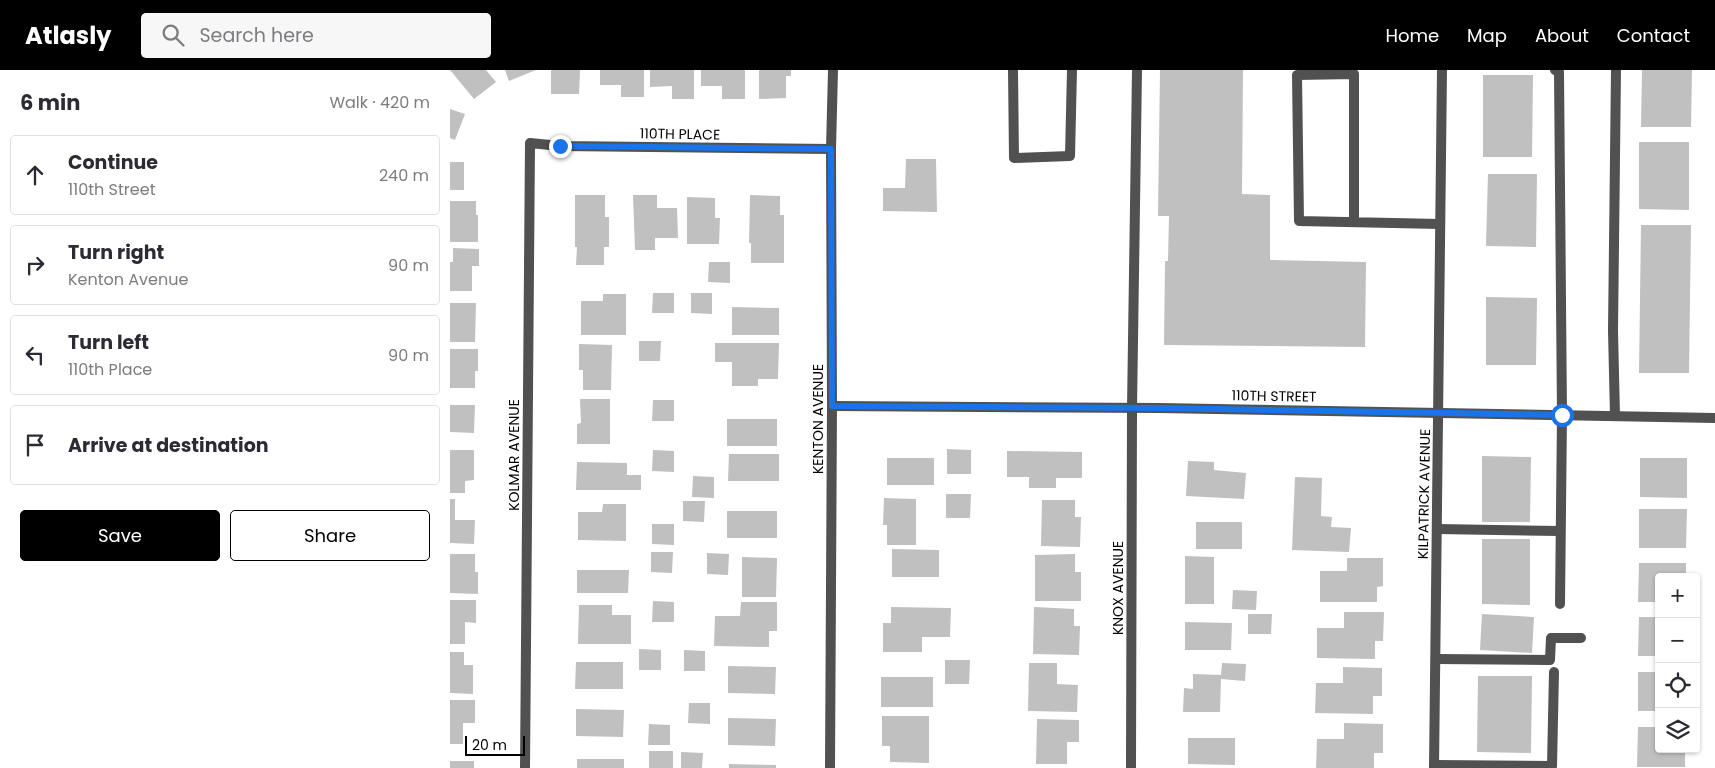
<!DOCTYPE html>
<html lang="en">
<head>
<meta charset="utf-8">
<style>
  :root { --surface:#fff; --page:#f7f7f7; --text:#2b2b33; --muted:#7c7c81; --line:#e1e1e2; --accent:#000 }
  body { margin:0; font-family:Poppins,sans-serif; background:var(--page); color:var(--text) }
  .controls { position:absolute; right:15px; bottom:15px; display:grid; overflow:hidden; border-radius:5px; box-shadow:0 1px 4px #0004 }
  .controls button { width:45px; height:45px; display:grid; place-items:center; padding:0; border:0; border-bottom:1px solid var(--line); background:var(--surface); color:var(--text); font:25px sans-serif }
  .scale { position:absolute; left:15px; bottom:12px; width:60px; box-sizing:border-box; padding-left:5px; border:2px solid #000; border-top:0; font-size:14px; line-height:18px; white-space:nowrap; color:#000; -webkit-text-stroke:4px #fff; paint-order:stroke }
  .stop { position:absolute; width:15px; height:15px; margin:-11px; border:4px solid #1a73e8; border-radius:50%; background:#fff }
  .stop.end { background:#1a73e8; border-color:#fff; box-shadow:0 1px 5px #0008 }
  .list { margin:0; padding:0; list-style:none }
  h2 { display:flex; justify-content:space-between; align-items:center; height:65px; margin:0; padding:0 20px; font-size:21px }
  h2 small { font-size:16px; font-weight:400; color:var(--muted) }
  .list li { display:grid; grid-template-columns:32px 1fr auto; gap:15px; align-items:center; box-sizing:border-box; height:80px; margin:0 10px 10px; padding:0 10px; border:1px solid var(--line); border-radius:5px }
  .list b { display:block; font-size:19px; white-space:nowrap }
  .list p { margin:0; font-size:16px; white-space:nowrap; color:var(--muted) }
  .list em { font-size:16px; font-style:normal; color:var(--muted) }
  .actions { display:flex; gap:10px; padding:15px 20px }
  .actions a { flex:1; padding:11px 0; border:1px solid var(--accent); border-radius:5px; text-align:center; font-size:18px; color:var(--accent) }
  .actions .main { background:var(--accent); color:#fff }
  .icon { flex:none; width:28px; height:28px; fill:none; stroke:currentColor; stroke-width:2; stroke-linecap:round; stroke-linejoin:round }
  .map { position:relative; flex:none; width:1265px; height:698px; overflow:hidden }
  header { display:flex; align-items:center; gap:30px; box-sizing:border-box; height:70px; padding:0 25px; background:var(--accent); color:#fff }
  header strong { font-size:24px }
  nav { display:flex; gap:28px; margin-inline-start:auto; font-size:18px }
  .search { width:350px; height:45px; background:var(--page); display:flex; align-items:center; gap:12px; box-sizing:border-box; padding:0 18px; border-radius:5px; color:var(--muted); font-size:19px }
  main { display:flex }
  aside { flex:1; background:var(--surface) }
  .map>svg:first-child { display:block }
</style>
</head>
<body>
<header>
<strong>Atlasly</strong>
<div class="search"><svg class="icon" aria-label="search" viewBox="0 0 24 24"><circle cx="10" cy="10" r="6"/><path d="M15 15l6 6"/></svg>Search here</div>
<nav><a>Home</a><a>Map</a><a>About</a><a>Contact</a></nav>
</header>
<main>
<aside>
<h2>6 min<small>Walk · 420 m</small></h2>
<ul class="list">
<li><svg class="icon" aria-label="ahead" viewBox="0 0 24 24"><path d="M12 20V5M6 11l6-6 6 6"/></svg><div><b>Continue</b><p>110th Street</p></div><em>240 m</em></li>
<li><svg class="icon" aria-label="right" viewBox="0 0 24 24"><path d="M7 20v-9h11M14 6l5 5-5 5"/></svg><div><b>Turn right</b><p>Kenton Avenue</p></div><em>90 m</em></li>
<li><svg class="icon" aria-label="left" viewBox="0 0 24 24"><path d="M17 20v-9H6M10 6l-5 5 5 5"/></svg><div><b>Turn left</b><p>110th Place</p></div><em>90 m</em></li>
<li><svg class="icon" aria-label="arrive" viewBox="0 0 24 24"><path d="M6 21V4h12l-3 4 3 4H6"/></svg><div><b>Arrive at destination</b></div></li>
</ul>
<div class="actions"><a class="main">Save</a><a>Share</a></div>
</aside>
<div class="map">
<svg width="1265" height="698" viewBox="0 0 1265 698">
  <rect width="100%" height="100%" fill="#fff"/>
  <!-- building -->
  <g fill="#c0c0c0">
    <polygon points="0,0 36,0 46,12 24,29"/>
    <polygon points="55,0 86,0 59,11"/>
    <polygon points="101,0 130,0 129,24 101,24"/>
    <polygon points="150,0 194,0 194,27 171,27 171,15 150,15"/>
    <polygon points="200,0 244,0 244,29 222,29 222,16 200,17"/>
    <polygon points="251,0 295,0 295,29 272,29 272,16 251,16"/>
    <polygon points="309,0 341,0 341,6 336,6 336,28 309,29"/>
    <polygon points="710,0 793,0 792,124 820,125 820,190 916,192 915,277 714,275 715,191 718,191 719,146 708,146"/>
    <polygon points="1192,0 1242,0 1241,57 1191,57"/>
    <polygon points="1033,5 1083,5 1082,87 1033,87"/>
    <polygon points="0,39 15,44 5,70 0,68"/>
    <polygon points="1189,72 1239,72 1239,140 1189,139"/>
    <polygon points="456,89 486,89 487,142 433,141 433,118 455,118"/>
    <rect x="0" y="92" width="14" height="28"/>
    <polygon points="1038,104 1087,104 1086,177 1036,176"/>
    <polygon points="125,125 155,125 155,147 159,147 159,177 154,177 154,195 126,195 127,177 125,177"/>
    <polygon points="183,125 207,125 207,138 227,138 228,168 205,168 205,180 185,180"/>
    <polygon points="300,125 330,126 330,145 334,145 334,193 301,193 301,173 299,173"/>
    <polygon points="237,127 265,128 265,148 270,148 269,174 237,174"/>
    <polygon points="0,131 26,131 26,145 28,145 28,172 0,172"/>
    <polygon points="1191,155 1241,155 1239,303 1189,303"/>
    <polygon points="3,178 29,179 29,196 22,196 22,221 0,221 0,192 3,192"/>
    <polygon points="259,192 280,192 280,213 258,212"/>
    <polygon points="203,223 224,223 224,243 202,243"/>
    <polygon points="241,223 262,223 262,244 241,243"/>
    <polygon points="153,224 176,224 176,265 131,265 131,231 153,231"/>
    <polygon points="1036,227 1087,228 1086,295 1036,295"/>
    <polygon points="0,233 26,233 25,272 0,272"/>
    <polygon points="282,237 329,238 329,265 282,265"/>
    <polygon points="189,271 211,271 210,291 189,291"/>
    <polygon points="265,273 329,273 328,309 308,309 308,316 282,316 282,292 265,292"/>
    <polygon points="129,274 162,275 161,320 133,320 133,300 129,300"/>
    <polygon points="0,279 28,279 28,301 25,301 25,318 0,318"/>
    <polygon points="130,329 160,329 160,374 127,374 127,354 131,353"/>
    <polygon points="203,330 224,330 224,351 202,351"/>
    <polygon points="0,335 25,335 24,363 0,362"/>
    <rect x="277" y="349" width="50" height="27"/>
    <polygon points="497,379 521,380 521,404 497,404"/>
    <polygon points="0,380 24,380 24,410 15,411 15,423 0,423"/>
    <polygon points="203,380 224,381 224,402 202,401"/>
    <polygon points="557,381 632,382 632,408 606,408 606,418 579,418 579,407 557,407"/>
    <polygon points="279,384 329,384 329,411 278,411"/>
    <polygon points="1032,386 1081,387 1080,452 1032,452"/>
    <rect x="437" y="388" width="47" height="27"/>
    <polygon points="1190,388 1237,388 1237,428 1190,427"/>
    <polygon points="738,391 764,392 764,400 796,403 794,429 736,426"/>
    <polygon points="127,392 177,393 177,405 191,405 191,420 126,420"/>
    <polygon points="243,406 264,407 264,428 242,427"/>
    <polygon points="845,407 872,408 871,446 882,447 881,457 901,458 899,482 842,480"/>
    <polygon points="496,424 521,424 520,448 496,448"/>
    <polygon points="434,428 466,429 466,475 437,475 437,455 433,455"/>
    <polygon points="0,429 5,429 5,450 25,450 24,474 0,473"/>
    <polygon points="592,430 625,430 625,447 631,447 630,477 591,476"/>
    <polygon points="233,431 255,431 254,452 233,451"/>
    <polygon points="153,434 176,434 176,471 128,470 128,442 152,442"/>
    <polygon points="1189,439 1237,439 1236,478 1189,478"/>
    <rect x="277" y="441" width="50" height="27"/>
    <rect x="746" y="452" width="46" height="27"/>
    <polygon points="202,454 224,454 224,475 202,474"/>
    <polygon points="1032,469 1080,469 1080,535 1032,534"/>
    <polygon points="442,479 489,480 489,507 442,507"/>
    <polygon points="201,482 223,482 222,503 201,502"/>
    <polygon points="257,483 279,484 278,505 257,504"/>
    <polygon points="0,484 25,484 25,502 28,502 28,524 0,523"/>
    <polygon points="625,484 625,502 631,502 631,531 585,531 585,485"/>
    <polygon points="735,486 764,487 764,534 735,534"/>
    <polygon points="292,487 327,488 326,527 292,527"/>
    <polygon points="897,488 933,488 933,516 927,517 927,532 870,532 870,501 897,501"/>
    <polygon points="1189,493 1236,493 1236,507 1209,507 1209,532 1188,532"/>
    <polygon points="127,500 179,500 178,523 127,523"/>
    <polygon points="783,520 807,521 806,540 782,539"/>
    <polygon points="0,530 26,530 26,553 15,552 15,574 0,574"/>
    <polygon points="203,531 224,532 224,552 202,552"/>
    <polygon points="291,532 327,532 327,561 319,561 319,577 264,576 265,546 290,546"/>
    <polygon points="129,535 162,535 162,545 181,545 181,574 128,574"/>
    <polygon points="441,537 501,538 500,567 472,567 472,582 433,582 433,553 441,553"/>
    <polygon points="584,537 624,539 624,556 630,556 629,585 583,584"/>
    <polygon points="894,542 934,542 933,571 925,571 925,589 867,588 867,558 894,558"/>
    <polygon points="798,544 822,544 821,564 798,564"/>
    <polygon points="1032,544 1084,547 1082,583 1030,580"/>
    <polygon points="1189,547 1209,547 1209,586 1188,586"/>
    <polygon points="735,552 782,553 781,580 735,580"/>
    <polygon points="189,579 211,580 211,600 189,600"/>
    <polygon points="234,580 255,581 255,601 234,601"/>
    <polygon points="0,582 14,582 14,595 23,595 23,624 0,623"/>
    <polygon points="495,590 520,590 519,614 495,614"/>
    <polygon points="126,592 173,592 173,619 125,619"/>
    <polygon points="579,593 607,593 607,614 628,615 627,642 578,641"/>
    <polygon points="772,593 796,594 795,611 771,609 770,642 733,642 734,618 743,619 743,604 771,605"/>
    <polygon points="278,596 326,597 325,624 278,623"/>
    <polygon points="893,597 932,598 932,626 923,626 923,644 865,643 866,613 893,613"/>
    <rect x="1188" y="602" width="21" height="39"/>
    <polygon points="1028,606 1082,606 1081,683 1027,682"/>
    <rect x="431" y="607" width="52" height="30"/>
    <polygon points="0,630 25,630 25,653 13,653 13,674 0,674"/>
    <polygon points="239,633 260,633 260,654 238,653"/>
    <polygon points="126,639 174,640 173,667 126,666"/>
    <polygon points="432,646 479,646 479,693 440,692 440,676 432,676"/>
    <polygon points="278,648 326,649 325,676 278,675"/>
    <polygon points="587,649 629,650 629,672 617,672 617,694 586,694"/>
    <polygon points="894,653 933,654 933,683 924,683 924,698 866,698 867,669 894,669"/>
    <polygon points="199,654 220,655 220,675 198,675"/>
    <polygon points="1188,657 1209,657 1209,679 1235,679 1235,697 1187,697"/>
    <polygon points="738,668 785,668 785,695 738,694"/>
    <rect x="199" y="681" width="24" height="17"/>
    <polygon points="231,682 253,683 252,698 231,698"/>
    <rect x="127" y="689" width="47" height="9"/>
    <rect x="0" y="691" width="24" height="7"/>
    <polygon points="279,694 326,695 326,698 279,698"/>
  </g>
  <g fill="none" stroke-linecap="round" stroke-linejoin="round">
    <!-- lane -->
    <g stroke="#515151" stroke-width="10">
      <polyline points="563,0 564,88 620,86 622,0"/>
      <polyline points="1105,0 1109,2 1112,345 1110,534"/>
      <polyline points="904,151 904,4 847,5 849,151 990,154"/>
      <polyline points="682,338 687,0"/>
      <polyline points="1165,346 1163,261 1166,0"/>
      <polyline points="987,459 1110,461"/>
      <polyline points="986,589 1100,590 1101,568 1131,568"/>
      <polyline points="984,695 1102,696 1104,602"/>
    </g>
    <!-- street -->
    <g stroke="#515151" stroke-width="10">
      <polyline points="382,336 709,338 1265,348"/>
      <polyline points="75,698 80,73 110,76 381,79"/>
      <polyline points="380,698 382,336 381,79 383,0"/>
      <polyline points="681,698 682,338"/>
      <polyline points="984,698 992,0"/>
    </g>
  </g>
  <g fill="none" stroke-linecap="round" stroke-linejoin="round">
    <!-- route -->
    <polyline stroke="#1a73e8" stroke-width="6" points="110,76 381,79 382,336 709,338 1112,345"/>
  </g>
  <g text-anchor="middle" stroke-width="4" stroke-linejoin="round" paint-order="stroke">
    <!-- street labels -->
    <g font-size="14" fill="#000" stroke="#fff">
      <text transform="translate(230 64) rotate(1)" y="5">110TH PLACE</text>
      <text transform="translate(824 326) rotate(1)" y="5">110TH STREET</text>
      <text transform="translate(368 349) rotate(-90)" y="5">KENTON AVENUE</text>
      <text transform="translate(64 385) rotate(-90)" y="5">KOLMAR AVENUE</text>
      <text transform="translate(974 424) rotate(-89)" y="5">KILPATRICK AVENUE</text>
      <text transform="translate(668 518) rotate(-90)" y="5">KNOX AVENUE</text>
    </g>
  </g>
</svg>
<div class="controls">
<button>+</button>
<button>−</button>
<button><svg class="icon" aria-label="locate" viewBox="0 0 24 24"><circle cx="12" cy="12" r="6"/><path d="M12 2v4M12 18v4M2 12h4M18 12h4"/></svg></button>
<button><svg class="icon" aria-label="layers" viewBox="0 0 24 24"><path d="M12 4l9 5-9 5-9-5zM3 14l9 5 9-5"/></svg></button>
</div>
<div class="scale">20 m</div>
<div class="stop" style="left:1112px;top:345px"></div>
<div class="stop end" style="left:110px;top:76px"></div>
</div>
</main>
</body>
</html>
